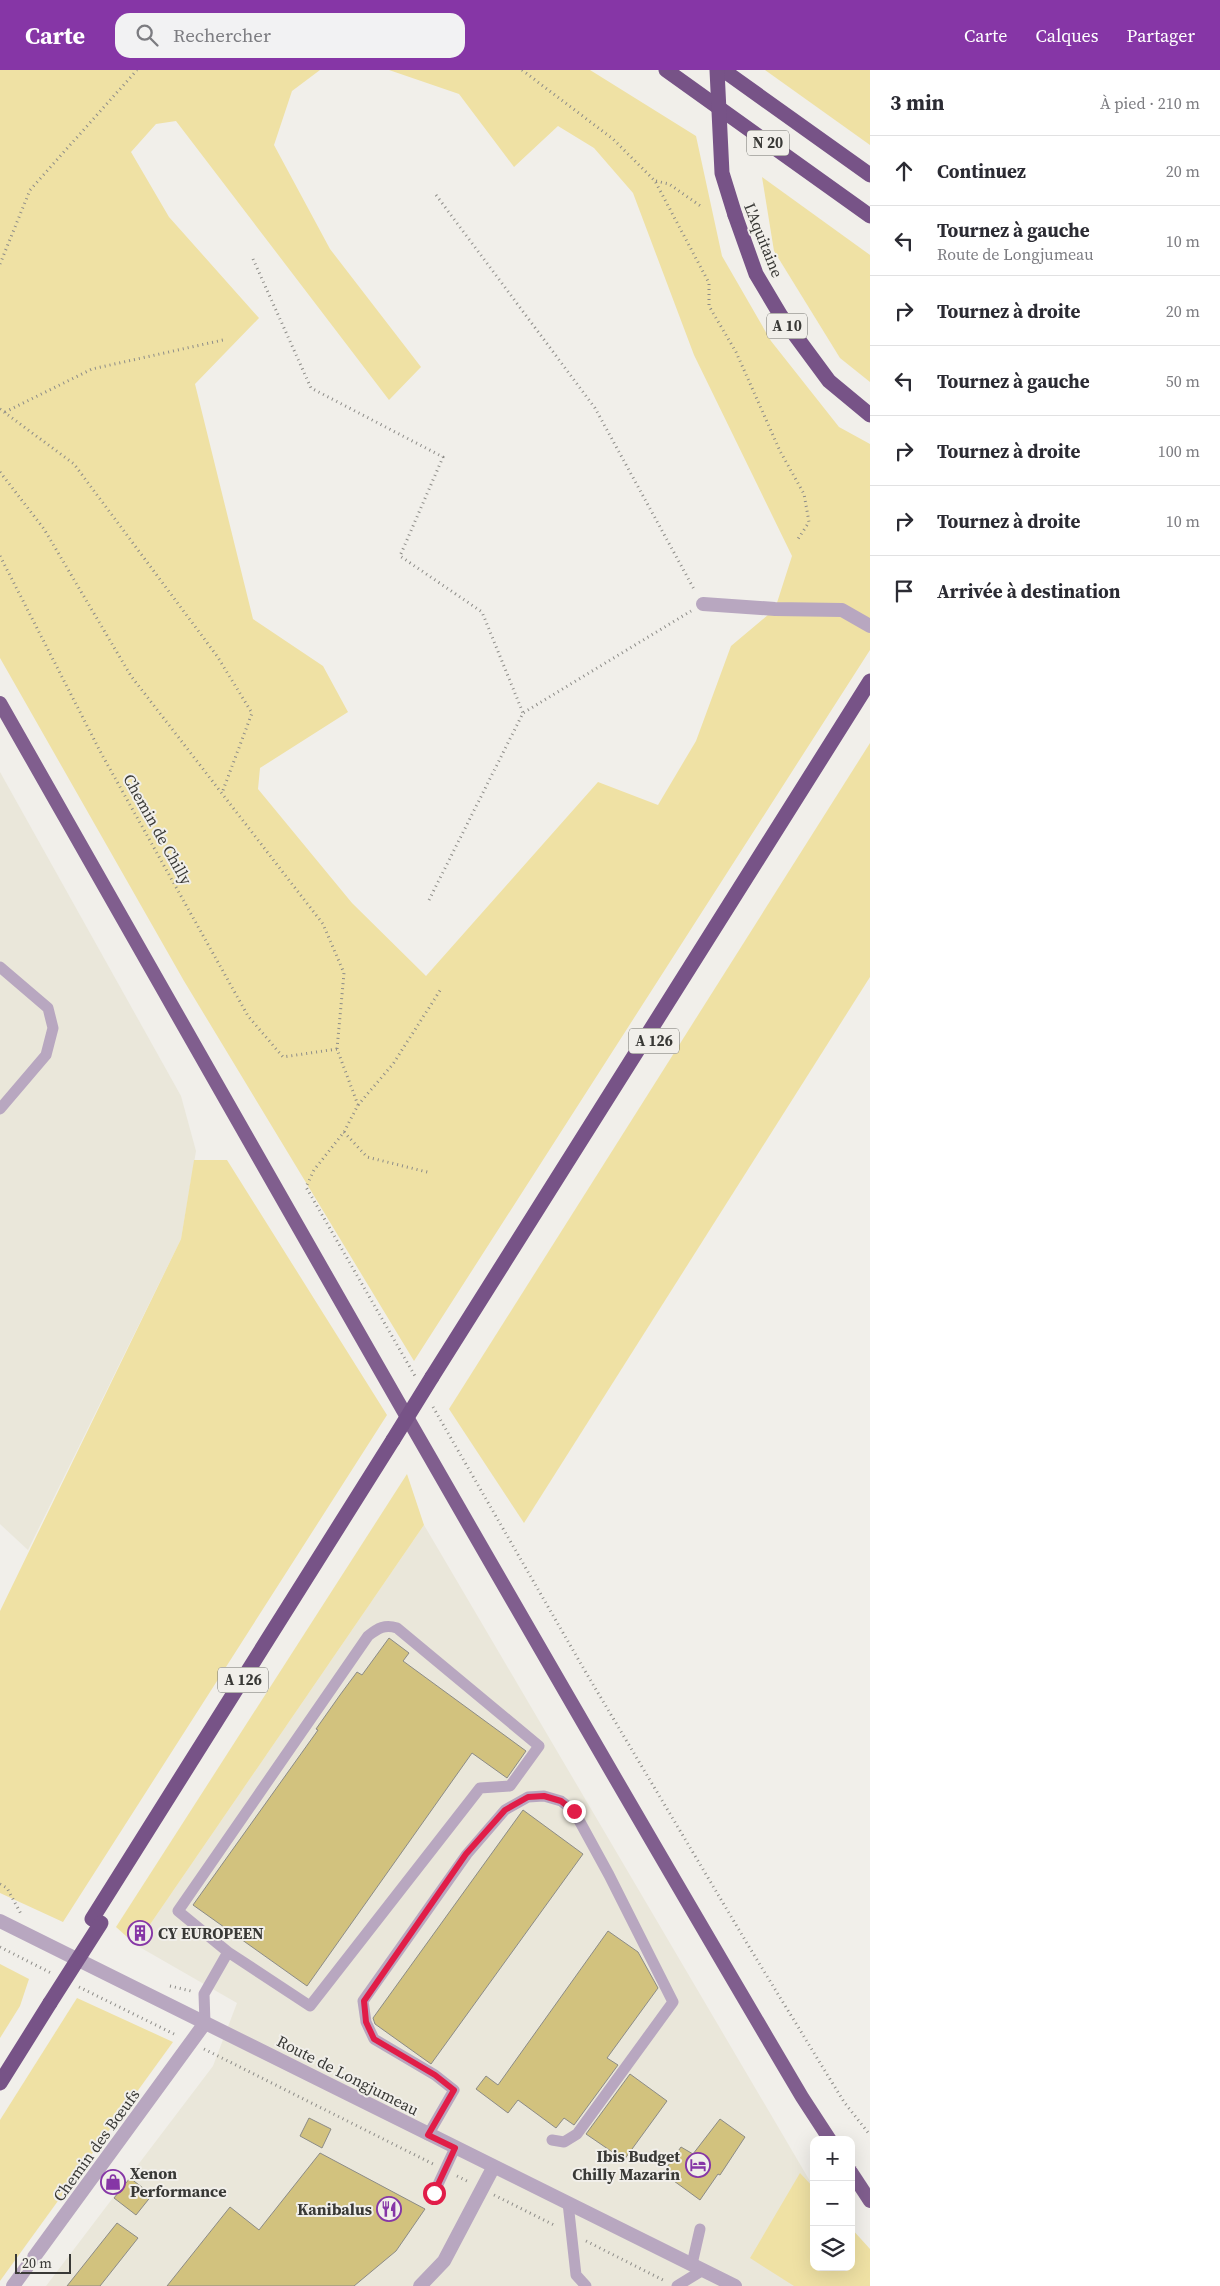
<!DOCTYPE html>
<html lang="fr">
<head>
<meta charset="utf-8">
<style>
  :root { --surface:#fff; --page:#f2f2f3; --text:#2b2b33; --muted:#7c7c81; --line:#e1e1e2; --accent:#8636a6 }
  body { margin:0; font-family:"Source Serif 4",serif; background:var(--page); color:var(--text) }
  .controls { position:absolute; right:15px; bottom:15px; display:grid; overflow:hidden; border-radius:10px; box-shadow:0 5px 20px #0002 }
  .controls button { width:45px; height:45px; display:grid; place-items:center; padding:0; border:0; border-bottom:1px solid var(--line); background:var(--surface); color:var(--text); font:25px sans-serif }
  .scale { position:absolute; left:15px; bottom:12px; width:56px; box-sizing:border-box; padding-left:5px; border:2px solid #393936; border-top:0; font-size:14px; line-height:18px; white-space:nowrap; color:#393936; -webkit-text-stroke:4px #f1efea; paint-order:stroke }
  .stop { position:absolute; width:15px; height:15px; margin:-11px; border:4px solid #e11d48; border-radius:50%; background:#fff }
  .stop.end { background:#e11d48; border-color:#fff; box-shadow:0 1px 5px #0008 }
  .list { margin:0; padding:0; list-style:none }
  h2 { display:flex; justify-content:space-between; align-items:center; height:65px; margin:0; padding:0 20px; font-size:21px }
  h2 small { font-size:16px; font-weight:400; color:var(--muted) }
  .list li { display:grid; grid-template-columns:32px 1fr auto; gap:15px; align-items:center; box-sizing:border-box; height:70px; padding:0 20px; border-top:1px solid var(--line) }
  .list b { display:block; font-size:19px; white-space:nowrap }
  .list p { margin:0; font-size:16px; white-space:nowrap; color:var(--muted) }
  .list em { font-size:16px; font-style:normal; color:var(--muted) }
  .icon { flex:none; width:28px; height:28px; fill:none; stroke:currentColor; stroke-width:2; stroke-linecap:round; stroke-linejoin:round }
  .map { position:relative; flex:none; width:870px; height:2216px; overflow:hidden }
  header { display:flex; align-items:center; gap:30px; box-sizing:border-box; height:70px; padding:0 25px; background:var(--accent); color:#fff }
  header strong { font-size:24px }
  nav { display:flex; gap:28px; margin-inline-start:auto; font-size:18px }
  .search { width:350px; height:45px; background:var(--page); display:flex; align-items:center; gap:12px; box-sizing:border-box; padding:0 18px; border-radius:15px; color:var(--muted); font-size:19px }
  main { display:flex }
  aside { flex:1; background:var(--surface) }
  .map>svg:first-child { display:block }
</style>
</head>
<body>
<header>
<strong>Carte</strong>
<div class="search"><svg class="icon" aria-label="search" viewBox="0 0 24 24"><circle cx="10" cy="10" r="6"/><path d="M15 15l6 6"/></svg>Rechercher</div>
<nav><a>Carte</a><a>Calques</a><a>Partager</a></nav>
</header>
<main>
<div class="map">
<svg width="870" height="2216" viewBox="0 0 870 2216">
  <rect width="100%" height="100%" fill="#f1efea"/>
  <!-- built -->
  <g fill="#eae7da">
    <polygon points="0,702 181,1026 196,1081 181,1169 28,1480 0,1454"/>
    <polygon points="424,1455 814,2118 814,2197 851,2197 870,2216 46,2216 213,1996 237,1933 136,1875"/>
  </g>
  <!-- green -->
  <g fill="#efe1a4">
    <polygon points="0,0 320,0 292,21 274,75 330,179 421,297 389,330 176,51 156,54 131,82 169,147 259,248 195,314 253,549 323,596 348,642 260,698 258,719 352,833 426,906 598,712 658,735 696,671 731,576 775,539 792,486 694,285 633,123 594,78 558,56 514,97 459,24 389,0 590,0 696,66 722,186 771,271 839,357 870,374 870,580 414,1291 184,911 0,588"/>
    <polygon points="765,0 870,0 870,75"/>
    <polygon points="762,107 870,185 870,312 840,288 774,181"/>
    <polygon points="870,673 870,907 524,1453 449,1339"/>
    <polygon points="194,1090 227,1090 387,1345 63,1852 0,1823 0,1541 181,1169"/>
    <polygon points="407,1404 424,1455 136,1875 116,1857"/>
    <polygon points="0,1894 29,1909 20,1936 0,1968"/>
    <polygon points="77,1928 173,1972 0,2211 0,2050"/>
    <polygon points="800,2103 814,2118 814,2197 851,2197 851,2158 870,2179 870,2216 794,2216 750,2188"/>
  </g>
  <!-- building -->
  <g fill="#d2c27e" stroke="#8c8b86">
    <polygon points="389,1568 409,1583 403,1591 526,1681 507,1708 472,1683 307,1916 193,1835 318,1660 316,1659 340,1625 357,1602 362,1605"/>
    <polygon points="523,1740 583,1784 431,1994 375,1954 373,1948"/>
    <polygon points="608,1861 638,1882 658,1918 607,1988 618,1995 574,2055 564,2048 556,2058 518,2030 508,2043 476,2019 486,2006 498,2015"/>
    <polygon points="630,2004 667,2031 624,2090 586,2064"/>
    <polygon points="309,2048 331,2059 322,2078 300,2066"/>
    <polygon points="720,2049 745,2067 720,2105 718,2104 700,2130 663,2103 681,2077 693,2084"/>
    <polygon points="320,2083 425,2139 396,2181 354,2216 167,2216 230,2137 259,2160"/>
    <polygon points="130,2108 152,2125 136,2145 114,2128"/>
    <polygon points="117,2153 138,2168 100,2216 67,2216"/>
  </g>
  <g fill="none" stroke-linecap="round" stroke-linejoin="round">
    <!-- path -->
    <g stroke="#8d8c88" stroke-width="3" stroke-dasharray="1 4" stroke-linecap="butt">
      <polyline points="522,0 613,69 655,111 709,213 709,236 736,282 780,381 804,424 809,452 798,469"/>
      <polyline points="656,111 669,114 702,137"/>
      <polyline points="436,125 595,338 695,521"/>
      <polyline points="253,189 311,318 443,387 400,486 482,542 523,643"/>
      <polyline points="0,194 30,120 137,0"/>
      <polyline points="0,339 74,394 217,586 252,643 222,723"/>
      <polyline points="5,342 92,299 223,270"/>
      <polyline points="0,402 44,459 131,606 323,854 344,903 337,979 358,1035 344,1062 314,1100 306,1117 415,1306"/>
      <polyline points="0,486 101,683 248,946 283,987 337,979"/>
      <polyline points="429,830 523,643 691,541"/>
      <polyline points="358,1035 393,994 441,919"/>
      <polyline points="344,1062 367,1087 431,1103"/>
      <polyline points="433,1337 585,1601 751,1880 844,2032 870,2065"/>
      <polyline points="0,1814 7,1818 21,1844"/>
      <polyline points="0,1877 51,1903"/>
      <polyline points="170,1916 191,1921"/>
      <polyline points="79,1917 176,1965"/>
      <polyline points="204,1979 433,2094"/>
      <polyline points="457,2106 469,2112"/>
      <polyline points="494,2125 556,2156"/>
      <polyline points="586,2171 665,2211"/>
    </g>
    <!-- service -->
    <g stroke="#b8a7c0" stroke-width="11">
      <polyline points="0,897 48,938 53,958 46,985 0,1039"/>
      <path d="M205,1953L204,1924L228,1882L310,1936L480,1718L510,1716L539,1676L397,1558C385,1554 378,1558 368,1566L178,1841L228,1882"/>
      <polyline points="428,2065 454,2020 435,2005 374,1969 366,1952 363,1931 467,1784 505,1740 528,1727 544,1726 561,1731 574,1741 609,1805 673,1932 577,2064 564,2072 552,2070"/>
      <polyline points="434,2123 455,2078"/>
      <polyline points="568,2133 576,2205 586,2216"/>
      <polyline points="692,2194 700,2159"/>
      <polyline points="677,2216 703,2200"/>
    </g>
    <!-- minor -->
    <g stroke="#b8a7c0" stroke-width="14">
      <polyline points="703,534 775,539 842,540 870,556"/>
      <polyline points="13,2216 205,1953"/>
      <polyline points="420,2216 444,2191 493,2098"/>
    </g>
    <!-- tertiary -->
    <polyline stroke="#b8a7c0" stroke-width="14" points="0,1851 735,2216"/>
    <!-- trunk -->
    <g stroke="#805e8e" stroke-width="14">
      <path d="M0,633C265,1099 529,1565 802,2027L830,2070"/>
      <polyline points="851,2102 870,2131"/>
    </g>
    <!-- motorway -->
    <g stroke="#775387" stroke-width="15">
      <polyline points="666,0 870,146"/>
      <polyline points="723,0 870,105"/>
      <polyline points="735,145 756,204 781,246 829,311 870,345"/>
      <polyline points="432,1307 870,611"/>
      <polyline points="92,1849 393,1370"/>
      <polyline points="0,2013 50,1933"/>
    </g>
    <!-- motorway-bridge -->
    <g stroke="#775387" stroke-width="15">
      <polyline points="717,0 722,103 735,145"/>
      <polyline points="393,1370 432,1307"/>
      <polyline points="50,1933 101,1853"/>
    </g>
  </g>
  <g fill="none" stroke-linecap="round" stroke-linejoin="round">
    <!-- route -->
    <polyline stroke="#e11d48" stroke-width="6" points="434,2123 455,2078 428,2065 454,2020 435,2005 374,1969 366,1952 364,1931 466,1784 505,1740 528,1727 544,1726 561,1731 574,1741"/>
  </g>
  <!-- icons -->
  <defs>
    <symbol id="building-ring" viewBox="-11 -11 22 22"><circle r="9.5" fill="#f1efea" stroke="#8636a6" stroke-width="1.5"/><path d="M-4-6H4V6H1V3H-1V6H-4ZM-2.5-4.3h1.7v1.8h-1.7ZM.8-4.3h1.7v1.8H.8ZM-2.5-1h1.7V.8h-1.7ZM.8-1h1.7V.8H.8Z" fill="#8636a6"/></symbol>
    <symbol id="hotel-ring" viewBox="-11 -11 22 22"><circle r="9.5" fill="#f1efea" stroke="#8636a6" stroke-width="1.5"/><path d="M-6-4.5h1.5V1H6V5H4.5V3h-9V5H-6ZM-4 0a1.8 1.8 0 1 1 3.6 0ZM.5 0V-2.5h3Q6-2.5 6 0Z" fill="#8636a6"/></symbol>
    <symbol id="shop-ring" viewBox="-11 -11 22 22"><circle r="9.5" fill="#f1efea" stroke="#8636a6" stroke-width="1.5"/><path d="M-5-2.5h2.3a2.7 3.5 0 0 1 5.4 0H5L5.5 6h-11ZM-1.5-2.5h3a1.5 2.3 0 0 0-3 0Z" fill="#8636a6"/></symbol>
    <symbol id="restaurant-ring" viewBox="-11 -11 22 22"><circle r="9.5" fill="#f1efea" stroke="#8636a6" stroke-width="1.5"/><path d="M-5-6h1v4h1v-4h1v4h1v-4h1v5L-1.5 .5V6h-2V.5L-5-1ZM5-6V6H3V1.5H1.5Q1.5-4 5-6Z" fill="#8636a6"/></symbol>
  </defs>
  <g fill-rule="evenodd">
    <use href="#building-ring" x="126" y="1849" width="28" height="28"/>
    <use href="#hotel-ring" x="684" y="2081" width="28" height="28"/>
    <use href="#shop-ring" x="99" y="2098" width="28" height="28"/>
    <use href="#restaurant-ring" x="375" y="2125" width="28" height="28"/>
  </g>
  <g text-anchor="middle" stroke-width="4" stroke-linejoin="round" paint-order="stroke">
    <!-- shield labels -->
    <g fill="#f1efea" stroke="#70706c" stroke-width="1">
      <rect x="747" y="60.5" width="42" height="25" rx="4"/>
      <rect x="767" y="243.5" width="40" height="25" rx="4"/>
      <rect x="629" y="958.5" width="50" height="25" rx="4"/>
      <rect x="218" y="1597.5" width="50" height="25" rx="4"/>
    </g>
    <g font-size="15" font-weight="bold" fill="#393936">
      <text x="768" y="78">N 20</text>
      <text x="787" y="261">A 10</text>
      <text x="654" y="976">A 126</text>
      <text x="243" y="1615">A 126</text>
    </g>
    <!-- street labels -->
    <g font-size="16" fill="#393936" stroke="#f1efea">
      <text transform="translate(764 170) rotate(68)" y="6">L'Aquitaine</text>
      <text transform="translate(158 759) rotate(61)" y="6">Chemin de Chilly</text>
      <text transform="translate(348 2005) rotate(27)" y="6">Route de Longjumeau</text>
      <text transform="translate(96 2075) rotate(-54)" y="6">Chemin des Bœufs</text>
    </g>
    <!-- poi labels -->
    <g font-size="16" font-weight="bold" fill="#393936" stroke="#f1efea" text-anchor="start">
      <text x="158" y="1869">CY EUROPEEN</text>
      <text x="680" y="2092" text-anchor="end">Ibis Budget<tspan x="680" dy="18">Chilly Mazarin</tspan></text>
      <text x="130" y="2109">Xenon<tspan x="130" dy="18">Performance</tspan></text>
      <text x="372" y="2145" text-anchor="end">Kanibalus</text>
    </g>
  </g>
</svg>
<div class="controls">
<button>+</button>
<button>−</button>
<button><svg class="icon" aria-label="layers" viewBox="0 0 24 24"><path d="M12 4l9 5-9 5-9-5zM3 14l9 5 9-5"/></svg></button>
</div>
<div class="scale">20 m</div>
<div class="stop" style="left:434px;top:2123px"></div>
<div class="stop end" style="left:574px;top:1741px"></div>
</div>
<aside>
<h2>3 min<small>À pied · 210 m</small></h2>
<ul class="list">
<li><svg class="icon" aria-label="ahead" viewBox="0 0 24 24"><path d="M12 20V5M6 11l6-6 6 6"/></svg><div><b>Continuez</b></div><em>20 m</em></li>
<li><svg class="icon" aria-label="left" viewBox="0 0 24 24"><path d="M17 20v-9H6M10 6l-5 5 5 5"/></svg><div><b>Tournez à gauche</b><p>Route de Longjumeau</p></div><em>10 m</em></li>
<li><svg class="icon" aria-label="right" viewBox="0 0 24 24"><path d="M7 20v-9h11M14 6l5 5-5 5"/></svg><div><b>Tournez à droite</b></div><em>20 m</em></li>
<li><svg class="icon" aria-label="left" viewBox="0 0 24 24"><path d="M17 20v-9H6M10 6l-5 5 5 5"/></svg><div><b>Tournez à gauche</b></div><em>50 m</em></li>
<li><svg class="icon" aria-label="right" viewBox="0 0 24 24"><path d="M7 20v-9h11M14 6l5 5-5 5"/></svg><div><b>Tournez à droite</b></div><em>100 m</em></li>
<li><svg class="icon" aria-label="right" viewBox="0 0 24 24"><path d="M7 20v-9h11M14 6l5 5-5 5"/></svg><div><b>Tournez à droite</b></div><em>10 m</em></li>
<li><svg class="icon" aria-label="arrive" viewBox="0 0 24 24"><path d="M6 21V4h12l-3 4 3 4H6"/></svg><div><b>Arrivée à destination</b></div></li>
</ul>
</aside>
</main>
</body>
</html>
